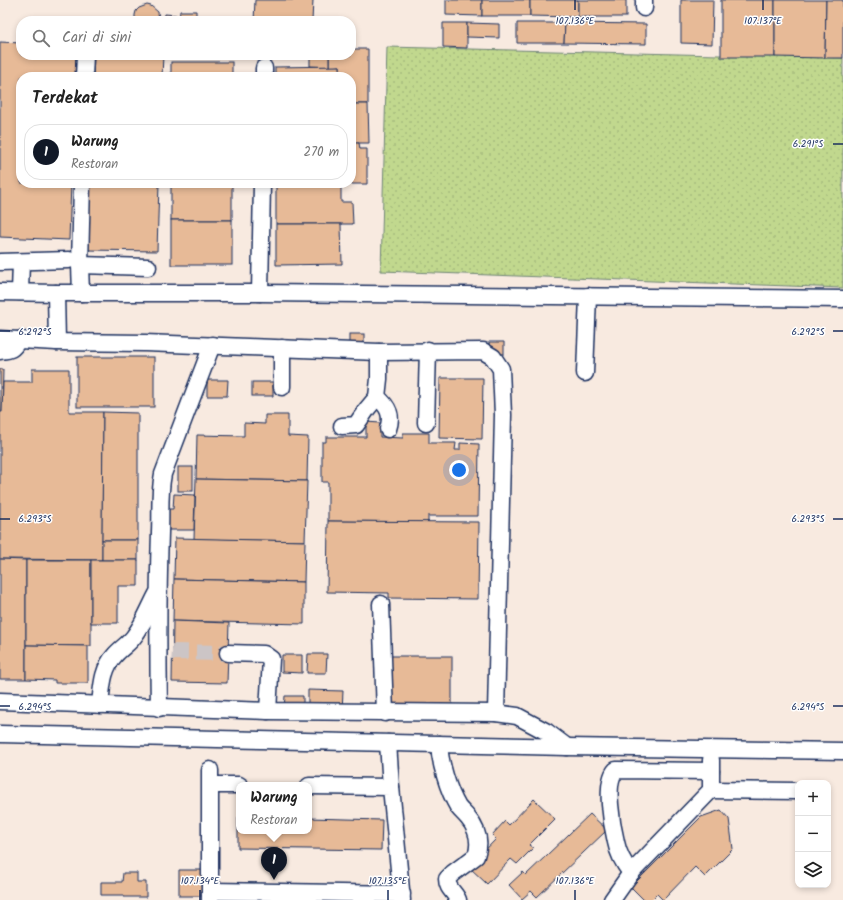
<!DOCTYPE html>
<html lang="id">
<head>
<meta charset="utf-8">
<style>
  :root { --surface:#fff; --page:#f2f2f2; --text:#222; --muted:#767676; --line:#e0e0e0; --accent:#111827 }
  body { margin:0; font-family:Kalam,sans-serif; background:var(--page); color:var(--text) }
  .controls { position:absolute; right:12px; bottom:12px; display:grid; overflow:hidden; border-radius:8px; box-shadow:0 2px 6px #0003 }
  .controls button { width:36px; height:36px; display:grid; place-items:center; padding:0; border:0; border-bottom:1px solid var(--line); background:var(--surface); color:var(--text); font:20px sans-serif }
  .you { position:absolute; left:459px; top:470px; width:14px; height:14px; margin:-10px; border:3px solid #fff; border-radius:50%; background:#1a73e8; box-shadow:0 0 0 6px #1a73e833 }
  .badge { display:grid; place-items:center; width:26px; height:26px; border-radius:50%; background:var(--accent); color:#fff; font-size:13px; font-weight:700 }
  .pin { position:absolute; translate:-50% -33px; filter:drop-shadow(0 1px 2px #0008) }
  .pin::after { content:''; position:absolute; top:21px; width:14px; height:12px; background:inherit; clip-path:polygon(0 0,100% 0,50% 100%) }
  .popup { position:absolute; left:236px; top:782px; width:76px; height:52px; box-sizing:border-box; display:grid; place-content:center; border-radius:8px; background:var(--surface); filter:drop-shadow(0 1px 3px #0005); font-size:13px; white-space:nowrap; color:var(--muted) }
  .popup b { font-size:15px; color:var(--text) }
  .popup::after { content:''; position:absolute; left:50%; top:100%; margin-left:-8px; border:8px solid transparent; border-top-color:var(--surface) }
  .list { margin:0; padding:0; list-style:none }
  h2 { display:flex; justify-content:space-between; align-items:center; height:52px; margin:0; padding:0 16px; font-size:17px }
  h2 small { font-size:13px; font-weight:400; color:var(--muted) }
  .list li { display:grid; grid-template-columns:26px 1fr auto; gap:12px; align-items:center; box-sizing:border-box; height:56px; margin:0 8px 8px; padding:0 8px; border:1px solid var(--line); border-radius:16px }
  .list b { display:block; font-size:15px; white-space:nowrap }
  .list p { margin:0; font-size:13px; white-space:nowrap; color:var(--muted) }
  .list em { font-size:13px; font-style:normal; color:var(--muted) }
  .icon { flex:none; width:22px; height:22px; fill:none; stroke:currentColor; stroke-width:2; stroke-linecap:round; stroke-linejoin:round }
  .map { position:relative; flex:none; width:843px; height:900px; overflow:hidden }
  .search { position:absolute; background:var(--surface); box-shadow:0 2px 6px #0003; left:16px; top:16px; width:340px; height:44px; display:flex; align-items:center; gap:10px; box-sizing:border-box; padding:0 14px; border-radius:16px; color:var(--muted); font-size:15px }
  .panel { position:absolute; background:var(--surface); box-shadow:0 2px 6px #0003; left:16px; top:72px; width:340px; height:116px; border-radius:16px }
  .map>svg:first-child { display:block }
</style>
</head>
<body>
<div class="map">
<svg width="843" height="900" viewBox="0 0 843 900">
  <defs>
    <pattern id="grass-dots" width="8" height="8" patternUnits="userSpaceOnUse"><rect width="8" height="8" fill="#c1d88e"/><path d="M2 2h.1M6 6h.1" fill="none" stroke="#a5ba7d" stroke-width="1.8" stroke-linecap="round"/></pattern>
  </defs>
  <rect width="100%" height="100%" fill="#f8eae0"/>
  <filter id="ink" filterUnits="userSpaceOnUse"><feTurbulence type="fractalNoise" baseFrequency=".025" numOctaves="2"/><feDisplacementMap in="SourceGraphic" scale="8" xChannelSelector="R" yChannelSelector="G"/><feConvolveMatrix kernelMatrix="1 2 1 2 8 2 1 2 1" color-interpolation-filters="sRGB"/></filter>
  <g filter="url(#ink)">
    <!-- grass -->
    <polygon fill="url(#grass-dots)" stroke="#6e8476" points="387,47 843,58 843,288 381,271"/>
    <!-- building -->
    <g fill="#e7ba97" stroke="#1b2f5e">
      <polygon points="255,0 313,0 312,21 254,21"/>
      <polygon points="446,0 482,0 482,16 446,15"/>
      <rect x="482" y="0" width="48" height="16"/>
      <polygon points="530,0 578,0 578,17 530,16"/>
      <rect x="578" y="0" width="48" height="17"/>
      <polygon points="681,0 713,0 712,44 681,43"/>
      <rect x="721" y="0" width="54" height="57"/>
      <polygon points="775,0 826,0 825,58 775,57"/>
      <polygon points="826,0 843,0 843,58 825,58"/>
      <polygon points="147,5 151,6 158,12 159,21 135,21 135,15 136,11 139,8"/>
      <polygon points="180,11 196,11 196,21 179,21"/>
      <polygon points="165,14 176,15 176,21 164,21"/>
      <polygon points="443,23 467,23 467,48 443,47"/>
      <polygon points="467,23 499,24 499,38 467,37"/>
      <polygon points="517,23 565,23 564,43 517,43"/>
      <polygon points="565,23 646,24 646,44 564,43"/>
      <polygon points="0,42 21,43 21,55 76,55 75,77 21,77 21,183 71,183 69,240 0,237"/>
      <polygon points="351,49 368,49 368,104 351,104 351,77 340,77 340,66 329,67 329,55 351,55"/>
      <polygon points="94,55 163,55 162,77 93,77"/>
      <polygon points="310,55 329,55 329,67 310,66"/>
      <rect x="171" y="62" width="61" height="15"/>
      <polygon points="340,66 340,77 275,77 275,67"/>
      <polygon points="351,104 368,104 369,143 351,143"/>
      <polygon points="351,143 359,143 360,149 367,149 367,184 341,184 351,183"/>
      <polygon points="90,183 159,183 157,251 88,250"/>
      <rect x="171" y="183" width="61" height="37"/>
      <rect x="276" y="183" width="65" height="1"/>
      <polygon points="276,184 341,184 341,202 352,202 353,224 276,224"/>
      <rect x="171" y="220" width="61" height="45"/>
      <polygon points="276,224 341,224 342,264 276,265"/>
      <rect x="349" y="334" width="15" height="11"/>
      <polygon points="489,342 504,342 504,354 489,353"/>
      <rect x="77" y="357" width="77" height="50"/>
      <polygon points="0,369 3,369 2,412 0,412"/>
      <polygon points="32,369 69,369 69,412 103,412 102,560 0,559 0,412 2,412 3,382 32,382"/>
      <polygon points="440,378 483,378 482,439 439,438"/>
      <polygon points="207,380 228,380 227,396 207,396"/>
      <rect x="252" y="382" width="21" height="14"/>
      <polygon points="103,412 138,413 138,540 102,540"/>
      <polygon points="265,415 288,415 288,436 308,437 307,481 196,479 197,435 244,436 244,423 265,424"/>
      <polygon points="366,422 380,423 380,437 403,438 403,433 429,433 429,443 456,443 455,450 460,450 460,443 479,444 478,516 428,516 428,522 328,521 328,482 322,482 322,442 326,442 326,437 366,437"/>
      <rect x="178" y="467" width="15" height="24"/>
      <polygon points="196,479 307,481 305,541 194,539"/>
      <polygon points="174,494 195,495 194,530 162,530 163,509 173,509"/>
      <polygon points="328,521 479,522 478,599 389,598 389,593 327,592"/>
      <polygon points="175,538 305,541 304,582 174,579"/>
      <rect x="102" y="540" width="36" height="20"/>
      <polygon points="0,559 26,560 26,679 0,679"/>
      <polygon points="26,560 91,560 91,646 26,645"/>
      <polygon points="91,560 138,560 138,586 118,586 118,623 91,623"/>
      <polygon points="174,579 304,582 304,624 173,621"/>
      <polygon points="173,621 229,623 227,683 172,682"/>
      <polygon points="26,645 88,646 88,683 55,683 55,680 26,679"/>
      <polygon points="308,654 327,654 326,673 307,673"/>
      <polygon points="282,655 302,655 302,673 282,672"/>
      <rect x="387" y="656" width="65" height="55"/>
      <polygon points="308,690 343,691 342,711 308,710"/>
      <polygon points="285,696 303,696 303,709 284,709"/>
      <polygon points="534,799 555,819 529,845 533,848 517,864 511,859 487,884 469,867 496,839 492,835 505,821 509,825"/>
      <polygon points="721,810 729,819 733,849 705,877 695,867 663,900 657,894 651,900 644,900 631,887 701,817"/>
      <polygon points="590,814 607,830 537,897 531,891 522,899 509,885 523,872 526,875"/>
      <polygon points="238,817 239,817 239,831 309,831 309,818 382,820 381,850 238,848"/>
      <polygon points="179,870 205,870 205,893 201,893 201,896 179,896"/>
      <polygon points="123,873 137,873 137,882 146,882 146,897 124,897 124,895 101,895 101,882 122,882"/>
    </g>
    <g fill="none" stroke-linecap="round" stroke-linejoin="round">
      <!-- minor-tunnel -->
      <polyline stroke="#ccc5c6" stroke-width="16" stroke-dasharray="16 8" stroke-linecap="butt" points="172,652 228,653"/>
      <defs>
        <g id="minor">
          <polyline points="644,8 644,0"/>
          <polyline points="84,77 85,55"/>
          <polyline points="264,77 264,68"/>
          <polyline points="0,262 69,260"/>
          <polyline points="80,265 148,267"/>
          <polyline points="0,292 56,293 260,293 843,299"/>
          <polyline points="20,292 21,262"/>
          <polyline points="56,293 57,342 145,343 379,352 483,351 493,357 501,369 503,415 496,713"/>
          <polyline points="81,293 80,265 82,183"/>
          <polyline points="260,293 262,183"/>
          <polyline points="0,339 57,342"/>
          <polyline points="282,348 282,387"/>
          <path d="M0,351C10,350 13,350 18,340"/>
          <polyline points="585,373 588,296"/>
          <path d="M377,397C388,406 393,415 388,429"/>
          <polyline points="426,423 428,350"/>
          <polyline points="342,426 356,425 367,409 377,397 379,379 379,352"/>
          <polyline points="381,604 385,713"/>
          <polyline points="228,653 264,654 271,659 268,711"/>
          <polyline points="0,701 268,711 496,713 517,716 547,732 567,747"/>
          <path d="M100,705C102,687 102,669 115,655C121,648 130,643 135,635C144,623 150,607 157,594"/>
          <path d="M159,708C158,649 158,591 160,532C161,513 159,493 163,474L212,345"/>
          <polyline points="0,734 567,747 843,751"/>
          <polyline points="388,743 391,787"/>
          <path d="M439,744C440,763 448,790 458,807C461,811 465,814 468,818C478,830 481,842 476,856L453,873L447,879C447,889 455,892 458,900"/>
          <polyline points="211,785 239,785"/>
          <polyline points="309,786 391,787 402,900"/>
          <polyline points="711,790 795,791"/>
          <path d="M631,873C624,864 618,853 616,842C612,826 604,782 616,770L711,771"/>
          <polyline points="211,891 402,894"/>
          <polyline points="210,900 210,770"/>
          <polyline points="612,900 631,873 711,790 711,760"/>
        </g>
      </defs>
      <!-- minor casing -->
      <use href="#minor" stroke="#1b2f5e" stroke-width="19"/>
      <!-- minor -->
      <use href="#minor" stroke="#fff" stroke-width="16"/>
    </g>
  </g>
  <!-- ticks -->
  <path fill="none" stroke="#1b2f5e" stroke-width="1.5" d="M575,0V10M763,0V10M833,144H843M0,331H10M833,331H843M0,519H10M833,519H843M0,706H10M833,706H843M200,890V900M388,890V900M575,890V900"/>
  <g font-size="10" text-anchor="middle" fill="#1b2f5e" stroke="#fff" stroke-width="3" stroke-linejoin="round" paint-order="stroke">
    <text x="575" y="24">107.136°E</text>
    <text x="763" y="24">107.137°E</text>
    <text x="808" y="147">6.291°S</text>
    <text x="35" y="335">6.292°S</text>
    <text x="808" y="335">6.292°S</text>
    <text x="35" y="522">6.293°S</text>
    <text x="808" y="522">6.293°S</text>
    <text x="35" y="710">6.294°S</text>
    <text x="808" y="710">6.294°S</text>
    <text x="200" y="884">107.134°E</text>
    <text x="388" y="884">107.135°E</text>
    <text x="575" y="884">107.136°E</text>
  </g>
</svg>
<div class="controls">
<button>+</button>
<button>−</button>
<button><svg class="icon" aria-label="layers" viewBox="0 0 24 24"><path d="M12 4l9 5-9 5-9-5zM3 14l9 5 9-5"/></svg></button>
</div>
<div class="you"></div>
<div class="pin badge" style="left:274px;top:880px">1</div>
<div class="popup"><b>Warung</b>Restoran</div>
<div class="search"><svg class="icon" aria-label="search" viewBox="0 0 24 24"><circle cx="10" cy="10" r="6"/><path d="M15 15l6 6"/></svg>Cari di sini</div>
<section class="panel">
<h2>Terdekat<small></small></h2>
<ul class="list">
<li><span class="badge">1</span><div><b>Warung</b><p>Restoran</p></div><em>270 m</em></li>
</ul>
</section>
</div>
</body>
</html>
